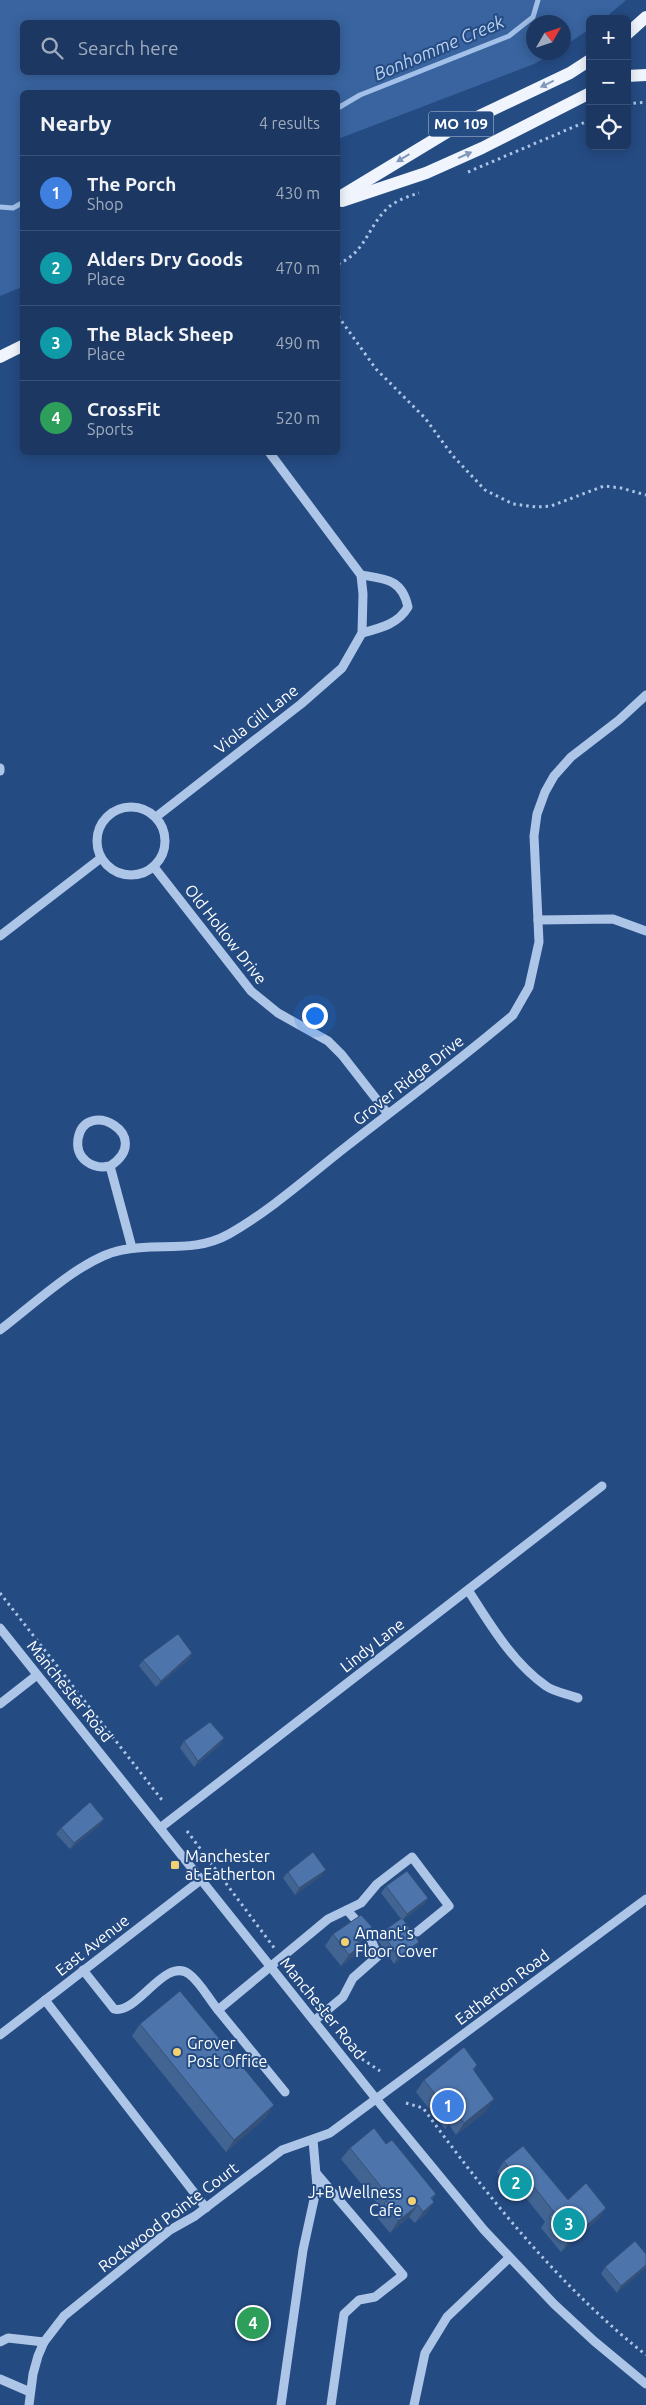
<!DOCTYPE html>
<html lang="en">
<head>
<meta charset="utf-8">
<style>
  :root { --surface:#1c3862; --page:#253f68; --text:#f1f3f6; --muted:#a0acbe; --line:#3a5277; --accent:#f1d172 }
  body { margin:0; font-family:Ubuntu,sans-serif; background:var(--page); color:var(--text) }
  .controls { position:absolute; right:15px; top:15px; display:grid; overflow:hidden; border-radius:8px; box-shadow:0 2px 12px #0003 }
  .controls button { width:45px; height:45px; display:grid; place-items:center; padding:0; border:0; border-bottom:1px solid var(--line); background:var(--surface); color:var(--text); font:25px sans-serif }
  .compass { position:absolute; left:526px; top:15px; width:45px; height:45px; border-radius:50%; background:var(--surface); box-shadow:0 2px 12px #0003; rotate:51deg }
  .you { position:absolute; left:314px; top:1015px; width:18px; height:18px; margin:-12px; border:4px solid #fff; border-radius:50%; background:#1a73e8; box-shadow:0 0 0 8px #1a73e833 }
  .badge { display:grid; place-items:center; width:32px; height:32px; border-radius:50%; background:var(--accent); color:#fff; font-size:16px; font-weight:700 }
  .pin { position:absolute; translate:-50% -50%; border:2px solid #fff; box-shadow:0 1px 5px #0006 }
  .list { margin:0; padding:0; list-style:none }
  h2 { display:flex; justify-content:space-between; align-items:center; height:65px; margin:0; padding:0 20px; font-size:21px }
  h2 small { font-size:16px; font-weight:400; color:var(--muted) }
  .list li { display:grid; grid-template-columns:32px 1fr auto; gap:15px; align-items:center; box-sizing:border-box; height:75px; padding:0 20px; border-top:1px solid var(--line) }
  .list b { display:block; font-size:19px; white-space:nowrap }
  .list p { margin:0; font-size:16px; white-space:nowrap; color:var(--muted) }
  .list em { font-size:16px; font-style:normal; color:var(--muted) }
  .icon { flex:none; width:28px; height:28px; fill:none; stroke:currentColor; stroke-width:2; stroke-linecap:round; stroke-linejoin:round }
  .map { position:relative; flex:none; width:646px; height:2405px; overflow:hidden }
  .search { position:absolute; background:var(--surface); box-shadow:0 2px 12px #0003; left:20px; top:20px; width:320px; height:55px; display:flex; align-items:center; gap:12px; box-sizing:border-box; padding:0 18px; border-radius:8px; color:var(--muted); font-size:19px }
  .panel { position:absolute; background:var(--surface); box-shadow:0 2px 12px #0003; left:20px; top:90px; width:320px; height:365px; border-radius:8px }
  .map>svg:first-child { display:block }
</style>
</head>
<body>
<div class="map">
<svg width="646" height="2405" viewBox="0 0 646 2405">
  <rect width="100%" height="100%" fill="#254b83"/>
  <!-- green -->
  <path fill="#3964a0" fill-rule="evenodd" d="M0,0H626L604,19H590V29L564,46V22H534V52L553,53L534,64L338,139V92H22V287L0,296ZM22,22H338V72H22Z"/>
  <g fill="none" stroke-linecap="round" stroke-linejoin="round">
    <!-- stream -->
    <g stroke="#a2c0e8" stroke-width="5">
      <polyline points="338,108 360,95 509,36 533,17 538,0"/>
      <polyline points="0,207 13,208 22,203"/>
    </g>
    <!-- path -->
    <g stroke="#adc5e7" stroke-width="3" stroke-dasharray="2.5 4" stroke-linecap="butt">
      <polyline points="627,104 646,102"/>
      <polyline points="468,172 590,120"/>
      <path d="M338,264C367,252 368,224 390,206C398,200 409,196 419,193"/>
      <polyline points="338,316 376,369 425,418 453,456 485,490 513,504 537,507 551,506 604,486 621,488 646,495"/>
      <polyline points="0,1593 162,1800"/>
      <polyline points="187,1831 275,1949"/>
      <polyline points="362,2059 380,2071"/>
      <path d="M406,2103L423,2108C489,2198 558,2285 646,2355"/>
    </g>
    <!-- minor -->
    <g stroke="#adc5e7" stroke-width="9">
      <path d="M361,575C386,579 402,579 408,607C398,624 381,628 362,633"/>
      <polyline points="0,768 0,771"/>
      <circle cx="131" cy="841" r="34"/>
      <polyline points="156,817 301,704 342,668 362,633 363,594 361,575 269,452"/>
      <polyline points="154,867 251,991 278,1013 328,1041 342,1055 388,1114"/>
      <polyline points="538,920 613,919 646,931"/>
      <polyline points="0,936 101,858"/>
      <path d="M110,1166C156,1136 85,1096 78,1139C75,1159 93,1170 110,1166L132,1248"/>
      <path d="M0,1330C32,1306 83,1257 122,1250C159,1242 193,1254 229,1234C270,1211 310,1175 347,1146C402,1103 459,1061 513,1015L529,987L539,942L534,836L537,814L545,792L554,776L571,757L619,720L646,695"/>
      <path d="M468,1590C490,1624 512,1662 546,1686C554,1692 568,1694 578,1698"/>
      <polyline points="0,1628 377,2100 484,2230 554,2304 594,2341 646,2384"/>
      <polyline points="0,1704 37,1675"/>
      <polyline points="160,1828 602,1486"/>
      <path d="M83,1970L114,2009C137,2015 165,1956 189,1974C200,1982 209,1999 218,2010"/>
      <polyline points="45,2000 206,2208"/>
      <polyline points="314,2021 343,1997 353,1978 378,1956 369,1935 347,1910"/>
      <polyline points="0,2035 202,1879"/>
      <polyline points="285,2092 218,2010 328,1919 361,1903 377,1884 412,1857 449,1906 417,1932"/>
      <polyline points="316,2173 403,2275 375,2297 359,2300 344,2314 331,2405"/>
      <polyline points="0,2342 8,2338 44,2342"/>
      <polyline points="0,2379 30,2392"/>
      <polyline points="29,2405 33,2374 38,2356 44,2342 64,2316 170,2230 195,2216 282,2150 330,2133 646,1899"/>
      <polyline points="281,2405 303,2250 317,2186 313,2140"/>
      <polyline points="414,2405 425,2353 447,2317 509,2258"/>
    </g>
    <!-- major -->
    <g stroke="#eff4fd" stroke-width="12">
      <polyline points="627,34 646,17"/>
      <polyline points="627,76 646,75"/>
      <polyline points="338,198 452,129 570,73 590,60"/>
      <polyline points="342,201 426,173 482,148 590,93"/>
      <polyline points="0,357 22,346"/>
    </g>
  </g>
  <!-- wall -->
  <g fill="#426493">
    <polygon points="192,1653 188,1660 156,1687 139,1666 143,1660"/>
    <polygon points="224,1738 220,1745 194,1767 180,1748 184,1741"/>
    <polygon points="100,1825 70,1849 56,1834 61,1828"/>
    <polygon points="288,1872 321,1876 295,1895 283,1878"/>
    <polygon points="386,1886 428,1898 424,1904 403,1920 415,1948 394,1964 377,1939 382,1932 401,1919 381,1893"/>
    <polygon points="333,1934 364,1939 359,1943 353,1957 341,1966 325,1946"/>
    <polygon points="140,2024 266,2117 226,2152 132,2036"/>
    <polygon points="477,2065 474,2070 486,2111 456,2135 449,2125 445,2129 416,2092 424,2080"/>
    <polygon points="350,2148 436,2194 432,2199 426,2214 415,2223 409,2217 390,2233 375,2215 381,2208 341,2159"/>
    <polygon points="504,2161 568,2200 606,2208 598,2219 561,2252 541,2228 545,2222 519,2189 513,2194 497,2172"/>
    <polygon points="646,2254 617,2293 601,2274 605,2267"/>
  </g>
  <!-- shaded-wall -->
  <g fill="#365178">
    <polygon points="192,1653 188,1660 156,1687 161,1681"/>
    <polygon points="224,1738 220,1745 194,1767 198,1761"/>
    <polygon points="104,1819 100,1825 70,1849 74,1843"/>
    <polygon points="326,1870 321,1876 295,1895 299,1888"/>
    <polygon points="428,1898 424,1904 402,1921 407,1914"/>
    <polygon points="372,1927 364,1939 347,1951 356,1939"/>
    <polygon points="419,1942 415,1948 394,1964 398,1957"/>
    <polygon points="361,1945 353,1957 341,1966 349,1955"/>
    <polygon points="494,2099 486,2111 456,2135 464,2123"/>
    <polygon points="274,2105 266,2117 226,2152 234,2140"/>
    <polygon points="457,2114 449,2125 445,2129 453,2117"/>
    <polygon points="527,2178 519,2189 513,2194 520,2183"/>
    <polygon points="434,2202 426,2214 415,2223 423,2212"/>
    <polygon points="418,2205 409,2217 390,2233 398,2221"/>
    <polygon points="606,2208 598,2219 561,2252 569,2241"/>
    <polygon points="646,2265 646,2268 617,2293 621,2286"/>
  </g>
  <!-- building -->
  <g fill="#4d74ab" stroke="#365178">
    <polygon points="178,1634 192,1653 161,1681 143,1660"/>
    <polygon points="210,1722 224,1738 198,1761 184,1741"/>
    <polygon points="90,1802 104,1819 74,1843 61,1828"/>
    <polygon points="313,1852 326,1870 299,1888 288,1872"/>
    <polygon points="407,1871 428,1898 407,1914 386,1886"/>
    <polygon points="361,1915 372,1927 356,1939 361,1945 349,1955 333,1934"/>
    <polygon points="402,1918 419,1942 398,1957 382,1932"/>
    <polygon points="180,1991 274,2105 234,2140 140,2024"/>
    <polygon points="464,2047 477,2065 473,2069 494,2099 464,2123 457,2114 453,2117 424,2080"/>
    <polygon points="374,2128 386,2144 392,2140 436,2194 431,2198 434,2202 423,2212 418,2205 398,2221 384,2204 390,2198 350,2148"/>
    <polygon points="523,2146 568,2200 586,2183 606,2208 569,2241 549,2217 554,2212 527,2178 520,2183 504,2161"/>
    <polygon points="635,2241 646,2254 646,2265 621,2286 605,2267"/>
  </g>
  <!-- one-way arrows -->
  <defs><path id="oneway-solid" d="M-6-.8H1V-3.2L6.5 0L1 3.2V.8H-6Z" transform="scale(1.25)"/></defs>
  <g fill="#8097ba">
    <use href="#oneway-solid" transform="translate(547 84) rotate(154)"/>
    <use href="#oneway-solid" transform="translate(465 155) rotate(-24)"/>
    <use href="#oneway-solid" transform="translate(403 158) rotate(149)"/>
  </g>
  <!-- markers -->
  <g fill="#f1d172" stroke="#254b83" stroke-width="2">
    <rect x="170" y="1860" width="10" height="10" rx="2.5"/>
    <circle cx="345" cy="1942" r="5"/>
    <circle cx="177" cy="2052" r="5"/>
    <circle cx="412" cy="2201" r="5"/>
  </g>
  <g text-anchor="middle" stroke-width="4" stroke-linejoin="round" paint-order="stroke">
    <!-- shield labels -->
    <rect fill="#254b83" stroke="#bec9da" stroke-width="1" x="428.5" y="111.5" width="65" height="25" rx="4"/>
    <g font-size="15" font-weight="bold" fill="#fff">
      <text x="461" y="129">MO 109</text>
    </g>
    <!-- street labels -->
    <g font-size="16" fill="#fff" stroke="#254b83">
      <text transform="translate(256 719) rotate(-38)" y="6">Viola Gill Lane</text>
      <text transform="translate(226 934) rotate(52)" y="6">Old Hollow Drive</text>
      <text transform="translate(408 1080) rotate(-38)" y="6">Grover Ridge Drive</text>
      <text transform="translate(372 1645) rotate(-38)" y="6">Lindy Lane</text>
      <text transform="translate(70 1691) rotate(51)" y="6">Manchester Road</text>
      <text transform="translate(92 1945) rotate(-38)" y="6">East Avenue</text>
      <text transform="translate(502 1987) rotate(-37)" y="6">Eatherton Road</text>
      <text transform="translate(323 2008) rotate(51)" y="6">Manchester Road</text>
      <text transform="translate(168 2217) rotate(-37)" y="6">Rockwood Pointe Court</text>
    </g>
    <!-- poi labels -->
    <g font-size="16" fill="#fff" stroke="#254b83" text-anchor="start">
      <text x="185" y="1862">Manchester<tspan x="185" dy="18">at Eatherton</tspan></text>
      <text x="355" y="1939">Amant's<tspan x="355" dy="18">Floor Cover</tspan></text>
      <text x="187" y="2049">Grover<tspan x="187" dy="18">Post Office</tspan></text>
      <text x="402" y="2198" text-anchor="end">J+B Wellness<tspan x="402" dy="18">Cafe</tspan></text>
    </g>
    <!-- water labels -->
    <g font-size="18" font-style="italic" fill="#b9d0ef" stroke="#254b83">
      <text transform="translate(439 48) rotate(-23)" y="6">Bonhomme Creek</text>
    </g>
  </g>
</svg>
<div class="controls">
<button>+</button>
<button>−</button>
<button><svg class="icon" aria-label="locate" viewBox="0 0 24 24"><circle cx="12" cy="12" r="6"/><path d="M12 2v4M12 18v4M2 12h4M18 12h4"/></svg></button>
</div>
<svg class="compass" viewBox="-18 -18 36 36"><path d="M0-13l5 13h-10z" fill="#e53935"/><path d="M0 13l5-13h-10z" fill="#a0acbe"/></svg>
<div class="you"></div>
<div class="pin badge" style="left:448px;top:2106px;background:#3f7fe0">1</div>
<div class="pin badge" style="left:516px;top:2183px;background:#0f9aa8">2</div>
<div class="pin badge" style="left:569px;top:2224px;background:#0f9aa8">3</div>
<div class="pin badge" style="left:253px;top:2323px;background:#2e9e5b">4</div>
<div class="search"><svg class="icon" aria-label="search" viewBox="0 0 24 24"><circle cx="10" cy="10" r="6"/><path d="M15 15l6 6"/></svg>Search here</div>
<section class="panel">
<h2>Nearby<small>4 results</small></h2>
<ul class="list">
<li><span class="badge" style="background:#3f7fe0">1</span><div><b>The Porch</b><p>Shop</p></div><em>430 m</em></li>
<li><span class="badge" style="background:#0f9aa8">2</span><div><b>Alders Dry Goods</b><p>Place</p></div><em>470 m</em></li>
<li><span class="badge" style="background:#0f9aa8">3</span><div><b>The Black Sheep</b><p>Place</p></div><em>490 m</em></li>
<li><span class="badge" style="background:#2e9e5b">4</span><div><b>CrossFit</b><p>Sports</p></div><em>520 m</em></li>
</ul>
</section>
</div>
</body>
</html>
